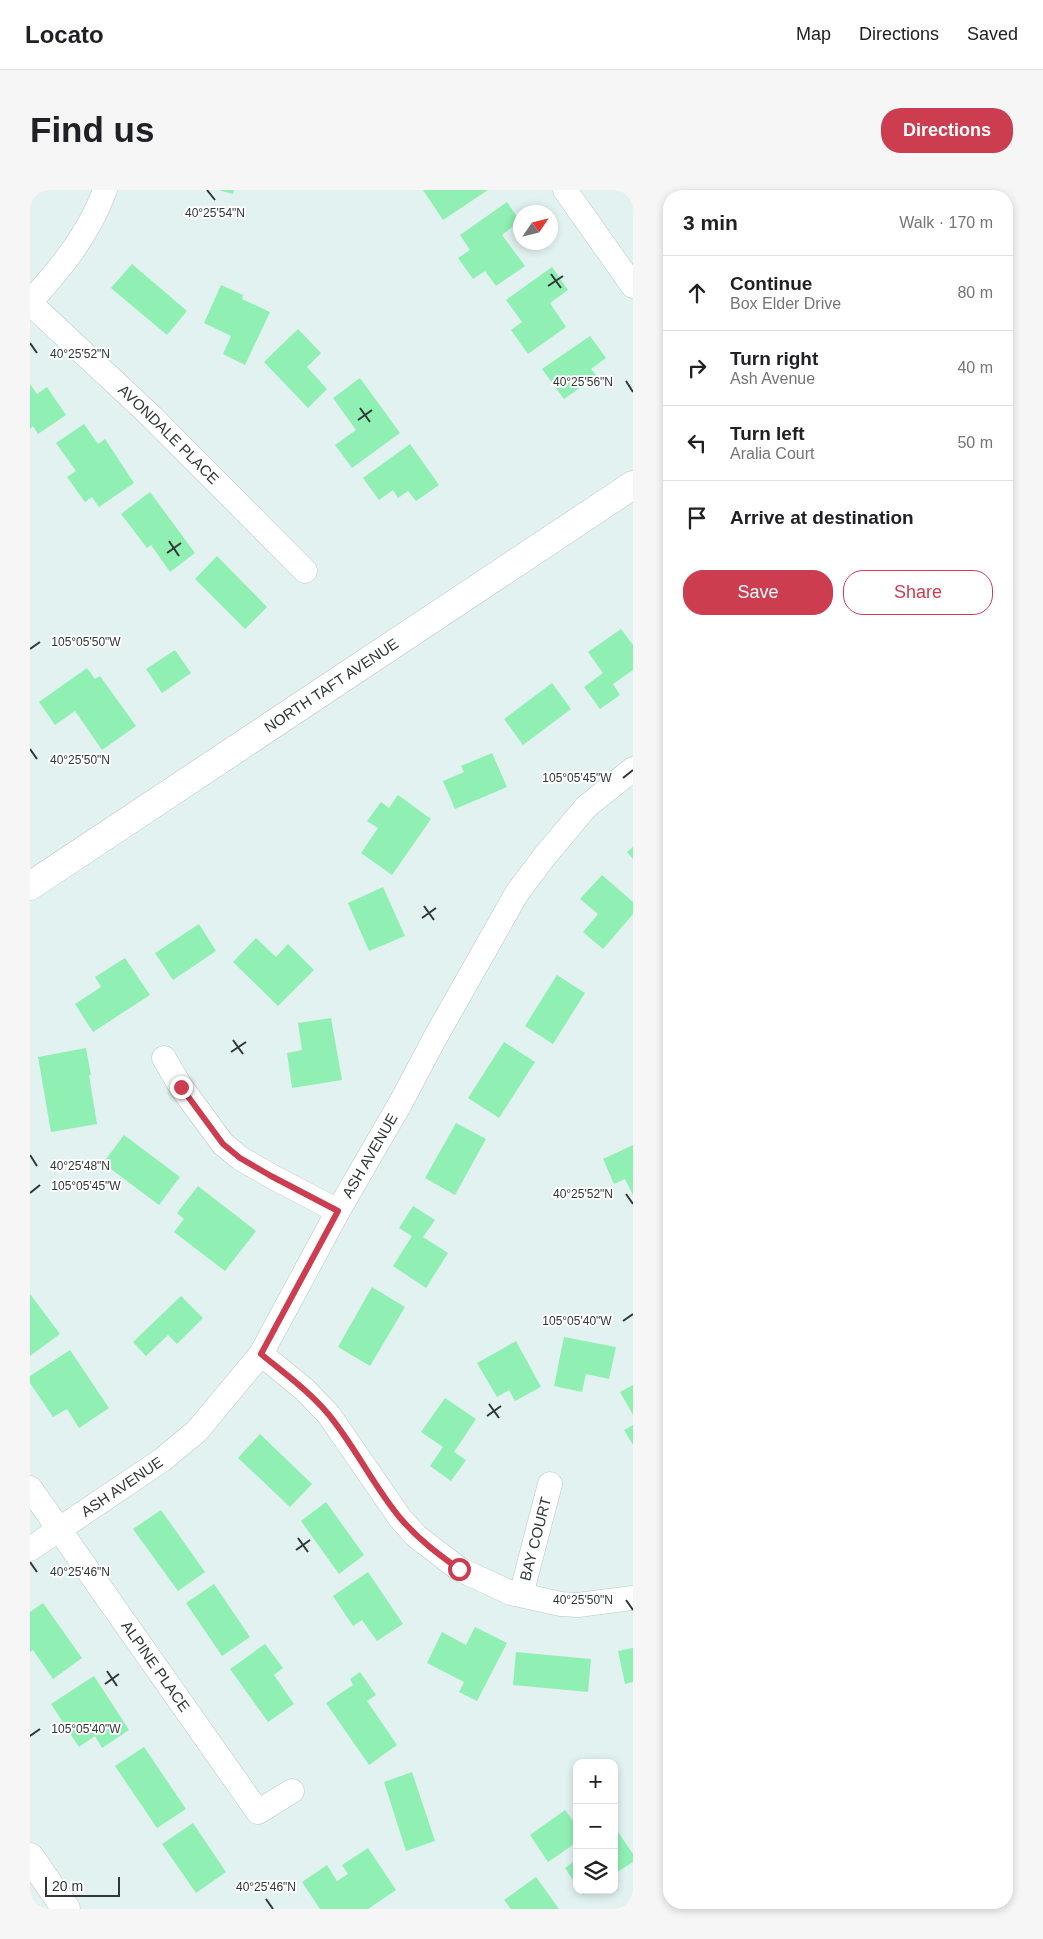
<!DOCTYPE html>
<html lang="en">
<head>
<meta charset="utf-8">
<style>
  :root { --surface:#fff; --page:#f6f6f6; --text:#202124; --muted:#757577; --line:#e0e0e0; --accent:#cd3d50 }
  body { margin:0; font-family:Arial,sans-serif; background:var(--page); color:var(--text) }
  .controls { position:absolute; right:15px; bottom:15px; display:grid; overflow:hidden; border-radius:10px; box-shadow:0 2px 8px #0003 }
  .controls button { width:45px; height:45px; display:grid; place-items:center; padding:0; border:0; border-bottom:1px solid var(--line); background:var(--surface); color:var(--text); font:25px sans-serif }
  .compass { position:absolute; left:483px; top:15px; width:45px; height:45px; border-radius:50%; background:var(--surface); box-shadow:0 2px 8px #0003; rotate:55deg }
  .scale { position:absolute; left:15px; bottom:12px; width:75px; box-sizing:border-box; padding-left:5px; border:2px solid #303736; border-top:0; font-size:14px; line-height:18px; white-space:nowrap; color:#303736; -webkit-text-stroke:4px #fff; paint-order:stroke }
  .stop { position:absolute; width:15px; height:15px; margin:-11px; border:4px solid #cd3d50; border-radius:50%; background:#fff }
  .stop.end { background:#cd3d50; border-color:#fff; box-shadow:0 1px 5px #0008 }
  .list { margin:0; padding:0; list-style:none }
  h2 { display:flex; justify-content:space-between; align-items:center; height:65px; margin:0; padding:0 20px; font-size:21px }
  h2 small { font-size:16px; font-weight:400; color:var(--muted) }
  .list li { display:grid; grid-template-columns:32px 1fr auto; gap:15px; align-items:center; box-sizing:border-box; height:75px; padding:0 20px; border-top:1px solid var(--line) }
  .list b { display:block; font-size:19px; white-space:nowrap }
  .list p { margin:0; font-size:16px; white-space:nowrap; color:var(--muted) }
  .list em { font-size:16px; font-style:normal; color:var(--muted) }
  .actions { display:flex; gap:10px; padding:15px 20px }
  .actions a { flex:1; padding:11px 0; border:1px solid var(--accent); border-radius:20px; text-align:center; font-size:18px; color:var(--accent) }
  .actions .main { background:var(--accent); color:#fff }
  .icon { flex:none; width:28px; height:28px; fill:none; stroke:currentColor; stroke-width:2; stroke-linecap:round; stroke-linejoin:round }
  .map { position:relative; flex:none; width:603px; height:1719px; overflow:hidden; border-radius:20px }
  header { display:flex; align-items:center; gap:30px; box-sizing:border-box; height:70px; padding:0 25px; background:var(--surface); border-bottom:1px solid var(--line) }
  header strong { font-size:24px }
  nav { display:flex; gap:28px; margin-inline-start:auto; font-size:18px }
  .intro { display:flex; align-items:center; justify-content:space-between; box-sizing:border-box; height:120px; padding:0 30px }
  h1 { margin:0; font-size:35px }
  .button { padding:12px 22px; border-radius:20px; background:var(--accent); color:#fff; font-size:18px; font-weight:700 }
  main { display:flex; gap:30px; padding:0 30px }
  aside { flex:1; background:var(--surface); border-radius:20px; box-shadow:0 2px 8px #0003 }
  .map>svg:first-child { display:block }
</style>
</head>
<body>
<header>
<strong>Locato</strong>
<nav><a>Map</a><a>Directions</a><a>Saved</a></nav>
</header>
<div class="intro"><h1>Find us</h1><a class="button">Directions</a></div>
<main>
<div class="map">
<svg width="603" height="1719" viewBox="0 0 603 1719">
  <rect width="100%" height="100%" fill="#e1f2f0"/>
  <!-- building -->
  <g fill="#90f0b4">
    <polygon points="188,0 204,0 203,4"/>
    <polygon points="393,0 458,0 413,30"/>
    <polygon points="477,12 490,31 472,45 495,76 466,96 455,81 443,89 428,68 440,60 430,45"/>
    <polygon points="102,74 157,121 137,145 81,98"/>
    <polygon points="522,77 538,100 520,113 536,137 498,164 481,140 492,132 476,110"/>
    <polygon points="191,95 213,105 212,109 240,122 215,175 193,164 201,146 174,133"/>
    <polygon points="268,139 291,163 277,177 297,199 278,218 234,172"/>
    <polygon points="560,146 576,168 561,179 567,186 534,209 512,179"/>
    <polygon points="330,188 370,243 322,278 305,255 326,240 303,208"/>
    <polygon points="0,194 7,204 17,197 36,225 8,244 3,236 0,239"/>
    <polygon points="54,234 68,254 75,249 104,293 69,317 62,307 55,312 37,287 46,281 26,253"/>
    <polygon points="380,254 409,295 386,311 378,301 368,308 363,300 349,310 333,288"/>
    <polygon points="120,302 165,363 140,382 121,355 117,358 91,324"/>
    <polygon points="187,366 237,417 215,439 165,389"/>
    <polygon points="591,439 603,455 603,480 583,494 590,505 570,519 554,497 573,483 558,462"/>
    <polygon points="145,460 161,483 132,503 116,479"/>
    <polygon points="57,478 65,489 70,486 106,536 72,560 45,521 25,535 9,512"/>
    <polygon points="522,493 541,519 493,555 474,529"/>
    <polygon points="462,563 477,597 425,619 413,591 434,582 431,576"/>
    <polygon points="368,605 401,629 362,685 331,663 348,638 337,631 351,612 359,618"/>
    <polygon points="603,657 603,669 597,662"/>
    <polygon points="572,685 603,712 603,724 573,759 553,742 568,724 550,709"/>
    <polygon points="353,697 375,746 339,761 318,713"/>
    <polygon points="169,734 186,761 143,790 125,763"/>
    <polygon points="226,748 246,767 258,754 284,780 248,816 203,772"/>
    <polygon points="95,768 120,805 63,842 45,814 71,797 65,787"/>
    <polygon points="527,785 555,803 523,854 495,836"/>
    <polygon points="301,828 312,890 262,898 257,863 272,860 268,833"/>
    <polygon points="474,852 505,872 469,928 438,908"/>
    <polygon points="56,858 61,885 59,885 67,934 21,942 8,867"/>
    <polygon points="426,933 456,949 425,1005 395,988"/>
    <polygon points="94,945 150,987 129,1015 73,973"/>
    <polygon points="603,955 603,1005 595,989 584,994 573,969"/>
    <polygon points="168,996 226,1041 195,1081 144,1042 154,1029 147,1023"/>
    <polygon points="383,1016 405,1030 393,1047 418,1063 396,1098 363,1076 382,1046 369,1038"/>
    <polygon points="342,1097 375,1117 340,1176 308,1157"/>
    <polygon points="0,1104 30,1144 0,1166"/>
    <polygon points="151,1106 173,1128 147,1154 138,1145 116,1166 103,1152"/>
    <polygon points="534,1147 586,1157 579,1189 556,1184 552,1202 524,1196"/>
    <polygon points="486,1151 511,1197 485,1211 479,1200 467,1207 447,1173"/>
    <polygon points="40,1160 79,1218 49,1238 37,1219 23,1227 0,1193 0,1186"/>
    <polygon points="603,1195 603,1225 590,1202"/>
    <polygon points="415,1208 446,1229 424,1262 436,1270 421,1291 400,1276 413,1257 391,1242"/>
    <polygon points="603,1235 603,1255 594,1240"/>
    <polygon points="230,1244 282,1294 260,1317 208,1268"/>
    <polygon points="296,1312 334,1365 309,1384 271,1331"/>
    <polygon points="131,1320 175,1382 148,1401 103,1339"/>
    <polygon points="338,1382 373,1434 347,1451 332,1430 323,1436 303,1406"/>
    <polygon points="184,1394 220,1447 192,1466 156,1413"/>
    <polygon points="13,1413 52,1468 23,1489 3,1460 0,1462 0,1422"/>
    <polygon points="445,1437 477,1453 447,1511 429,1502 434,1492 397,1473 412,1442 436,1455"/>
    <polygon points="235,1454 253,1478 244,1485 264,1514 238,1532 200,1479"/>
    <polygon points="603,1458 603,1492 595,1494 588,1461"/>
    <polygon points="486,1462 561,1469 558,1502 483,1495"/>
    <polygon points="330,1482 346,1505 337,1511 367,1555 339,1575 296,1513 323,1495 320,1489"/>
    <polygon points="64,1486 99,1540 72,1558 65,1546 49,1557 21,1514"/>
    <polygon points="114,1557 156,1619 127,1638 85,1576"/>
    <polygon points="382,1582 405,1651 376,1661 354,1592"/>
    <polygon points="535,1620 547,1636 547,1652 518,1672 500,1645"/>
    <polygon points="163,1633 196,1682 166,1703 132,1654"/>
    <polygon points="588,1642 603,1664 603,1672 584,1684 584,1644"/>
    <polygon points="338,1658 366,1700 338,1719 290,1719 272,1692 297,1675 307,1691 318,1684 312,1675"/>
    <polygon points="547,1669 547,1696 535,1678"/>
    <polygon points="506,1687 529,1719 481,1719 474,1710"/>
    <polygon points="550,1700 560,1700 553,1705"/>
  </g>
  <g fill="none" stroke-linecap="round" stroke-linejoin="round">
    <defs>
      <g id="minor">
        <polyline points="535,0 603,96"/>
        <path d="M0,112C31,78 59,44 75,0"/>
        <path id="s1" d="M0,113L122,227L275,381"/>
        <polyline points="134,868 151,897 193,954 210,968 241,986 308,1021"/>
        <polyline points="231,1164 274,1199 299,1225 370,1328 386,1346 429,1379 481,1403 531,1414 548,1415 603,1408"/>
        <path id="s2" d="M0,1298L228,1622L262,1601"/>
        <path id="s3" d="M0,1359L132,1270L167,1241L231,1164L308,1021L370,914L406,846L487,703L514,667L556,617L603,579"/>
        <path id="s4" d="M491,1405L520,1294"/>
      </g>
      <polyline id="tertiary" points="0,1667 36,1719"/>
      <g id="secondary">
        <path id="s5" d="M0,696L603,295"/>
      </g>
    </defs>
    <!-- minor casing -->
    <use href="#minor" stroke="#b8c8c7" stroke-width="25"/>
    <!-- tertiary casing -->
    <use href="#tertiary" stroke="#b8c8c7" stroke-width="29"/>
    <!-- secondary casing -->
    <use href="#secondary" stroke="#b8c8c7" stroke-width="29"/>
    <!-- minor -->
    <use href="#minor" stroke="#fff" stroke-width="24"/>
    <!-- tertiary -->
    <use href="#tertiary" stroke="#fff" stroke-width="28"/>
    <!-- secondary -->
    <use href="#secondary" stroke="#fff" stroke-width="28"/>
  </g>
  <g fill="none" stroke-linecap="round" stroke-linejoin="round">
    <!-- route -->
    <path stroke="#cd3d50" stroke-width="6" d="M151,897L193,954L210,968L241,986L308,1021L231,1164C254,1183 280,1202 299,1225C326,1258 344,1297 371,1329C388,1349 408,1364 429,1379"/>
  </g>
  <!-- ticks -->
  <path fill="none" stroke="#303736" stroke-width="2" d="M177,0L185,10M521,84L531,98M518,96L533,86M0,153L7,163M596,191L603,202M330,218L340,232M328,230L342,220M139,351L149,366M137,363L151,353M0,459L10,452M0,559L7,569M593,588L603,580M394,716L404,730M392,728L406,718M203,850L213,864M201,862L216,852M0,965L7,976M0,1003L10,995M596,1004L603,1014M593,1131L603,1124M459,1214L469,1228M457,1226L471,1216M268,1348L278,1362M266,1360L280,1350M0,1372L7,1382M596,1410L603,1420M77,1481L87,1496M75,1494L89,1484M0,1546L10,1539M236,1709L243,1719"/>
  <g text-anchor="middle" stroke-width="4" stroke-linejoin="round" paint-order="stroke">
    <!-- street labels -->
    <g font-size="15" fill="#303736" stroke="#fff">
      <text dy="5" stroke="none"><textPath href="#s1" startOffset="191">AVONDALE PLACE</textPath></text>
      <text dy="5" stroke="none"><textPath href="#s5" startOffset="362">NORTH TAFT AVENUE</textPath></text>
      <text dy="5" stroke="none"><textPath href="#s3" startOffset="531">ASH AVENUE</textPath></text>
      <text dy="5" stroke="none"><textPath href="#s3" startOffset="111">ASH AVENUE</textPath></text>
      <text dy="5" stroke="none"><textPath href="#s4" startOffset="58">BAY COURT</textPath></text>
      <text dy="5" stroke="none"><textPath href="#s2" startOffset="218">ALPINE PLACE</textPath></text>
    </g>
  </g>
  <g font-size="12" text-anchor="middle" fill="#303736" stroke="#fff" stroke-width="4" stroke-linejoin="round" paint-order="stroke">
    <text x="185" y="27">40°25'54"N</text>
    <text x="50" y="168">40°25'52"N</text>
    <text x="553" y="196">40°25'56"N</text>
    <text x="56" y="456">105°05'50"W</text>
    <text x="50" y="574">40°25'50"N</text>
    <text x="547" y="592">105°05'45"W</text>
    <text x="50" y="980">40°25'48"N</text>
    <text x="56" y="1000">105°05'45"W</text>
    <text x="553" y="1008">40°25'52"N</text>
    <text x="547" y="1135">105°05'40"W</text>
    <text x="50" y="1386">40°25'46"N</text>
    <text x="553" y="1414">40°25'50"N</text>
    <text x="56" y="1543">105°05'40"W</text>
    <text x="236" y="1701">40°25'46"N</text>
  </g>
</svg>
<div class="controls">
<button>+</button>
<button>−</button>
<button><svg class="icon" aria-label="layers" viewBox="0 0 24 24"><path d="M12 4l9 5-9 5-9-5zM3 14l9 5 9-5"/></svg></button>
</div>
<svg class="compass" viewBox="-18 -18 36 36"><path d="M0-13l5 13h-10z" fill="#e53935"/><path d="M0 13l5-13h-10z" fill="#757577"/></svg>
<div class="scale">20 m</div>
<div class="stop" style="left:429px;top:1379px"></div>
<div class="stop end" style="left:151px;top:897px"></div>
</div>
<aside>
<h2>3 min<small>Walk · 170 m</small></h2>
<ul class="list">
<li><svg class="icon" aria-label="ahead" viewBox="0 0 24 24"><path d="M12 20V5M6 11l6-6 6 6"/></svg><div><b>Continue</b><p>Box Elder Drive</p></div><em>80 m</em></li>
<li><svg class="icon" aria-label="right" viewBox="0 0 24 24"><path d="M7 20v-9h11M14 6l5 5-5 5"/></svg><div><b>Turn right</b><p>Ash Avenue</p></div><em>40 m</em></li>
<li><svg class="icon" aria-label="left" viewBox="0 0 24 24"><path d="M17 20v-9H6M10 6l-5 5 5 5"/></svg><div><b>Turn left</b><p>Aralia Court</p></div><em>50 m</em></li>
<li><svg class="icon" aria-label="arrive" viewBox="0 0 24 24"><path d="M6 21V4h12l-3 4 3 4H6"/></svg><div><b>Arrive at destination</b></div></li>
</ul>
<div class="actions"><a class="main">Save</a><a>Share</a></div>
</aside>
</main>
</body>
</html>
